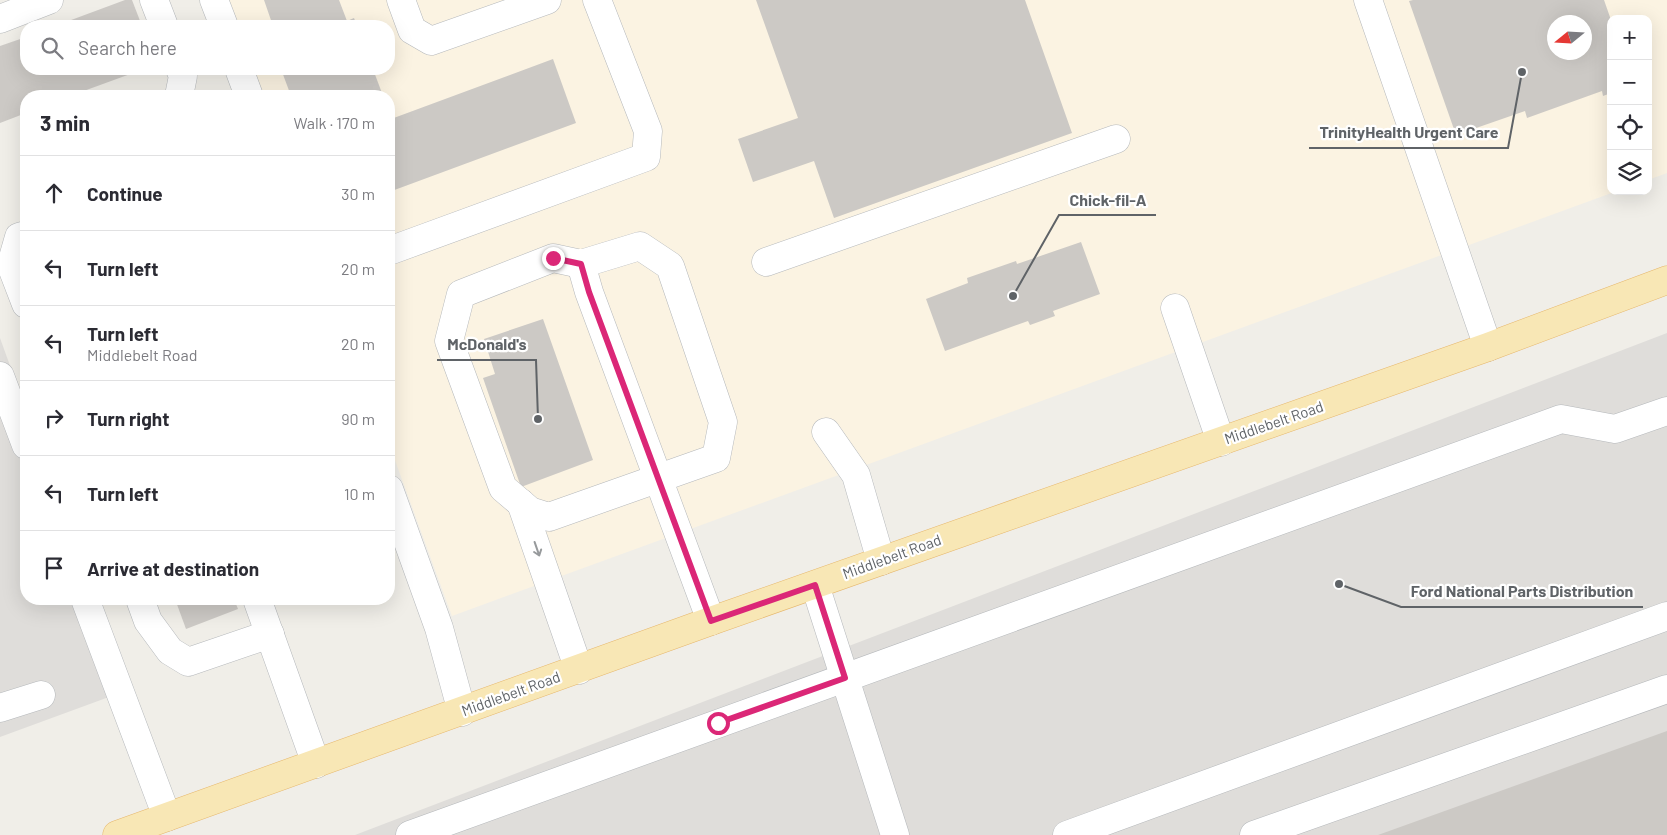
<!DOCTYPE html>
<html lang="en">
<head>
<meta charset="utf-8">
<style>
  :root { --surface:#fff; --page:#f7f7f7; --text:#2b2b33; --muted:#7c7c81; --line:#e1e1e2 }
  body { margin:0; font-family:Barlow,sans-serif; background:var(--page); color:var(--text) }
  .controls { position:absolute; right:15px; top:15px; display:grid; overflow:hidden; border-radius:10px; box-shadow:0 5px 20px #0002 }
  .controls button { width:45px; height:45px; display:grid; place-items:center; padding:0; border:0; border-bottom:1px solid var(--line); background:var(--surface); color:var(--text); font:25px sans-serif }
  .compass { position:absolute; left:1547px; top:15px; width:45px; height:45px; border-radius:50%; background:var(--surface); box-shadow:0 5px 20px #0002; rotate:252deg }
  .stop { position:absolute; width:15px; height:15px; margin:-11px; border:4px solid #db2777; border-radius:50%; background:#fff }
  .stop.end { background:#db2777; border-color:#fff; box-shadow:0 1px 5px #0008 }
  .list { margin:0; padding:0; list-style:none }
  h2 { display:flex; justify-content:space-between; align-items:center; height:65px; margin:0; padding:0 20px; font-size:21px }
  h2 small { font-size:16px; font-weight:400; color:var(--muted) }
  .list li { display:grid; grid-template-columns:32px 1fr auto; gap:15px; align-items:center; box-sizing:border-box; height:75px; padding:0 20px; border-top:1px solid var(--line) }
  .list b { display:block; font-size:19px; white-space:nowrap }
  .list p { margin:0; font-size:16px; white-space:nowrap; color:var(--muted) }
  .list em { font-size:16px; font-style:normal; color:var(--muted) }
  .icon { flex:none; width:28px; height:28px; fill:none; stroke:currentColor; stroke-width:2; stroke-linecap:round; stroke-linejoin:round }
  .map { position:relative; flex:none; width:1667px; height:835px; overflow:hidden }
  .search { position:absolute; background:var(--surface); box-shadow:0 5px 20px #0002; left:20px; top:20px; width:375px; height:55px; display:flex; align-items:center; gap:12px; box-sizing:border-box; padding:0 18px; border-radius:20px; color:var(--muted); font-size:19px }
  .panel { position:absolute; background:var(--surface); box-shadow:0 5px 20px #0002; left:20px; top:90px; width:375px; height:515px; border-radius:20px }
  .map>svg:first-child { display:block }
</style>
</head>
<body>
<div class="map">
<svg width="1667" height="835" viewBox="0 0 1667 835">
  <rect width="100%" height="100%" fill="#f0eee8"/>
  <!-- commercial -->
  <path fill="#fbf3e2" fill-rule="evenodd" d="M227,0H1667V173L1648,180V19H1611V191H1617L452,616L389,444V96H262L252,69H389V26H236ZM1554,22H1584V52H1554Z"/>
  <!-- industrial -->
  <g fill="#dfddda">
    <polygon points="1667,333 1667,835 355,835"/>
    <polygon points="0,338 26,410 26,599 95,599 128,690 0,737"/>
  </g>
  <!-- building -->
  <g fill="#ccc9c5" fill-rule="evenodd">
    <polygon points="125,0 132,0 142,26 55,26"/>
    <polygon points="264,0 339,0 347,21 354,18 357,26 273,26"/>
    <polygon points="756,0 1025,0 1072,133 834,218 814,161 753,182 738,139 798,118"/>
    <path d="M1413,0H1604L1611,20V93L1603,96L1602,91L1527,118L1525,111L1456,135L1409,1ZM1554,22H1584V52H1554Z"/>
    <polygon points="26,37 26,69 144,69 70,96 26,96 26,113 0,123 0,46"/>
    <polygon points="553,59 576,123 389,192 389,113 391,119"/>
    <polygon points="281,69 373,69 383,96 291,96"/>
    <polygon points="1081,242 1100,294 1053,311 1055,316 1030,325 1028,321 945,351 926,299 968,283 967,278 1016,261 1017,264"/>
    <polygon points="543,319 593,460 521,487 483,378 495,374 484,339"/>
    <polygon points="175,599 234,599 238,609 186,629"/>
    <polygon points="1667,731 1667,835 1378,835"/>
  </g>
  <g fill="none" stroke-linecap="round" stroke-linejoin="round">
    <defs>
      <g id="minor">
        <polyline points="154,0 164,26"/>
        <polyline points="214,0 224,26"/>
        <polyline points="401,0 412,30 431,41 547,0"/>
        <polyline points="1368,0 1488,347"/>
        <polyline points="0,19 49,0"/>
        <polyline points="239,69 249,96"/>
        <polyline points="179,96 183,76 180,69"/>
        <polyline points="26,235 19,237 11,265 26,304"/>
        <polygon points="640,246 670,266 723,422 716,458 549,517 530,511 503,488 449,341 461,294 553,258 581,264"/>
        <polyline points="389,251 646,157 648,131 597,0"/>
        <polyline points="766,262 1116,139"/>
        <polyline points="581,264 589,292 711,621"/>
        <polyline points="1175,308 1221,442"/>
        <polyline points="0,376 26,445"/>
        <polyline points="826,432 856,475 881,561"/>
        <polyline points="389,489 439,628 462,712"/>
        <polyline points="521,503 579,670"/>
        <polyline points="815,585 895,835"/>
        <polyline points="85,599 167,817"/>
        <polyline points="140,599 148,621 170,651 188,662 270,634"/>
        <polyline points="257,599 316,764"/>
        <polyline points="0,708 41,695"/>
        <polyline points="410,835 1561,419 1615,429 1667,411"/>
        <polyline points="1067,835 1667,616"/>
        <polyline points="1254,835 1667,689"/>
      </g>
      <polyline id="major" points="117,835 711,621 1488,347 1667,280"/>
    </defs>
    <!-- minor casing -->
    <use href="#minor" stroke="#b5b8bb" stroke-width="29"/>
    <!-- major casing -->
    <use href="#major" stroke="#e6b76c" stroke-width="29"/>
    <!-- minor -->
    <use href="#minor" stroke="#fff" stroke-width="28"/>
    <!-- major -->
    <use href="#major" stroke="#f8e7b5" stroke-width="28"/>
  </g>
  <!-- one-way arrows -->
  <defs><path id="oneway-shaft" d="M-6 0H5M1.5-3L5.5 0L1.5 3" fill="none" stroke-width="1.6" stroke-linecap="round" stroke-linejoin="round" transform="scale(1.25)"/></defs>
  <use stroke="#979a9c" href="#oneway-shaft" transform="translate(537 549) rotate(71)"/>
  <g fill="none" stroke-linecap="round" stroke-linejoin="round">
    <!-- route -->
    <polyline stroke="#db2777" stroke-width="6" points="553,258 581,264 589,292 711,621 815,585 845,678 718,723"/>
  </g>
  <g text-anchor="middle" stroke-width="4.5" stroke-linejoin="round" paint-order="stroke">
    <!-- street labels -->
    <g font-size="15" fill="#5f6367" stroke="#fff">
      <text transform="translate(1274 423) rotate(-19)" y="5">Middlebelt Road</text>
      <text transform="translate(892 557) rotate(-20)" y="5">Middlebelt Road</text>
      <text transform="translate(511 694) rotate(-20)" y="5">Middlebelt Road</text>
    </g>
  </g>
  <!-- callouts -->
  <path fill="none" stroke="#5f6367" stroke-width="2" d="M1522 72L1508 148H1309M1013 296L1059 215H1156M538 419L536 360H437M1339 584L1401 607H1643"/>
  <g fill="#5f6367" stroke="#fff" stroke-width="2">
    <circle cx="1522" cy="72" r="5"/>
    <circle cx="1013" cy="296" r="5"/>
    <circle cx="538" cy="419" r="5"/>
    <circle cx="1339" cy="584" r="5"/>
  </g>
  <g font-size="16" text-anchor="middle" font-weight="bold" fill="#5f6367" stroke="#fff" stroke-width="4.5" stroke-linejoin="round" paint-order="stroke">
    <text x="1409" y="138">TrinityHealth Urgent Care</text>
    <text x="1108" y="206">Chick-fil-A</text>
    <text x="487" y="350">McDonald's</text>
    <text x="1522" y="597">Ford National Parts Distribution</text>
  </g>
</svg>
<div class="controls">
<button>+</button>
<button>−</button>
<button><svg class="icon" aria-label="locate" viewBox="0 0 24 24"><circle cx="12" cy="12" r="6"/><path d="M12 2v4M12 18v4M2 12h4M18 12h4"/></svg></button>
<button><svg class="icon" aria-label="layers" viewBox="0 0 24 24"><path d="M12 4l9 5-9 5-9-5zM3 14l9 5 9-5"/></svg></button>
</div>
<svg class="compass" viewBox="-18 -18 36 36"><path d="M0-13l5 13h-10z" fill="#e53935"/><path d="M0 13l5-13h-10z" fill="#7c7c81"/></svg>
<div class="stop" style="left:718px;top:723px"></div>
<div class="stop end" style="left:553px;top:258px"></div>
<div class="search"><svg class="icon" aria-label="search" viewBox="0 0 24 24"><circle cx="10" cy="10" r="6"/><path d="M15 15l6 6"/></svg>Search here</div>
<section class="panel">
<h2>3 min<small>Walk · 170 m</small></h2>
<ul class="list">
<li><svg class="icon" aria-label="ahead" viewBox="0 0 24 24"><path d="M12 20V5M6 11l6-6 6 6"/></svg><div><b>Continue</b></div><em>30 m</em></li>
<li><svg class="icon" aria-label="left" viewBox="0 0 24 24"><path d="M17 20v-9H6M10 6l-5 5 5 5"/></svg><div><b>Turn left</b></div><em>20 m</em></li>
<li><svg class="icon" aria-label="left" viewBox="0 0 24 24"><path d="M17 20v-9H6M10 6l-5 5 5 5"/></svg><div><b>Turn left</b><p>Middlebelt Road</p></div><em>20 m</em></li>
<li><svg class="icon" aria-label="right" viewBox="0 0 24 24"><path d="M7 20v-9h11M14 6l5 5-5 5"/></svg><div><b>Turn right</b></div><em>90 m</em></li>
<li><svg class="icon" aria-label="left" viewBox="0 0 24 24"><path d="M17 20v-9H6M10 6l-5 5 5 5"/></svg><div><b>Turn left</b></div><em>10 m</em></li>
<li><svg class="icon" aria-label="arrive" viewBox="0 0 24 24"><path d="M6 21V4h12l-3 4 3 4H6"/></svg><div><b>Arrive at destination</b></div></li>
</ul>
</section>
</div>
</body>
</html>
